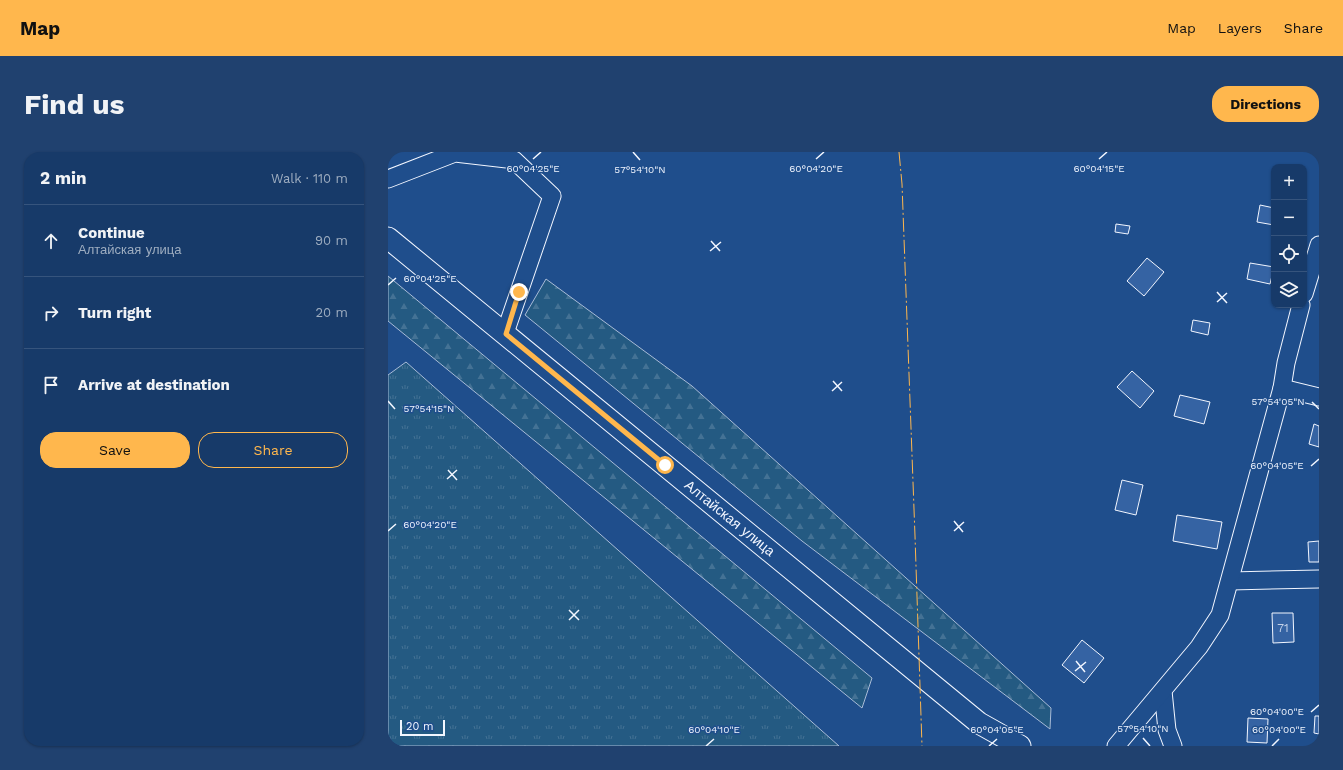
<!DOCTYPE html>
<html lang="en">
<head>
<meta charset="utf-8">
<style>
  :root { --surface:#173a69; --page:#20416f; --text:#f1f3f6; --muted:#9eadc0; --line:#36547d; --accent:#ffb74d }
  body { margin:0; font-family:"Work Sans",sans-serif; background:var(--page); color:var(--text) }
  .controls { position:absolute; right:12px; top:12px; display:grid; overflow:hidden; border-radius:8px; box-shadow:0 1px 3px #0004 }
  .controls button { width:36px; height:36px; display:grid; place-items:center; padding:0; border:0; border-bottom:1px solid var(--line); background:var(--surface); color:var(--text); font:20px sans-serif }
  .scale { position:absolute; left:12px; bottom:10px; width:45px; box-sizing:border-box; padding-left:4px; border:2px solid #f2f6ff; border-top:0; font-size:11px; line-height:14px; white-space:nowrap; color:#f2f6ff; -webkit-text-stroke:3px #1f4e8c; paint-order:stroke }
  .stop { position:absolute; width:12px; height:12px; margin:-9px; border:3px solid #ffb74d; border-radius:50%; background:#fff }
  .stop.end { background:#ffb74d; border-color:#fff; box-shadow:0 1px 4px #0008 }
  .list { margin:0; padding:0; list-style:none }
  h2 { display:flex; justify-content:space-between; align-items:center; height:52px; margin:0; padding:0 16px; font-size:17px }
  h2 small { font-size:13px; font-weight:400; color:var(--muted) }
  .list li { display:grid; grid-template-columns:26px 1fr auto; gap:12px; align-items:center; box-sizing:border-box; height:72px; padding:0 16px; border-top:1px solid var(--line) }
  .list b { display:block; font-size:15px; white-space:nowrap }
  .list p { margin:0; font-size:13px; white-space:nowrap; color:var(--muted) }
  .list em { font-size:13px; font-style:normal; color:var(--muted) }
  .actions { display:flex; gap:8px; padding:12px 16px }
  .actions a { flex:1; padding:9px 0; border:1px solid var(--accent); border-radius:16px; text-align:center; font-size:14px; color:var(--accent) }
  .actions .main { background:var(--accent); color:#111 }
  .icon { flex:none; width:22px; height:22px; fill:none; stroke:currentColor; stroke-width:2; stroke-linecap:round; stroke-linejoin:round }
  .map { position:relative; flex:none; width:931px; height:594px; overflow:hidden; border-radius:16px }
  header { display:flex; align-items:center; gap:24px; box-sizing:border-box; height:56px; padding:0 20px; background:var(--accent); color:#111 }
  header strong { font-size:19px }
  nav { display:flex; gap:22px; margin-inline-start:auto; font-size:14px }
  .intro { display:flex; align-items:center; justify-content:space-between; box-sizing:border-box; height:96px; padding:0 24px }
  h1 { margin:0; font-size:28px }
  .button { padding:10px 18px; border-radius:16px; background:var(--accent); color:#111; font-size:14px; font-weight:700 }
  main { display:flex; gap:24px; padding:0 24px }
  aside { flex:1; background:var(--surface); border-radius:16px; box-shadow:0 1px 3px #0004 }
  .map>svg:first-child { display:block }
</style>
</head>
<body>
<header>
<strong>Map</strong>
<nav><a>Map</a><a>Layers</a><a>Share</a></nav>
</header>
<div class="intro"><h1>Find us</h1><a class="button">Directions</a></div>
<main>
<aside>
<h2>2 min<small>Walk · 110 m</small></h2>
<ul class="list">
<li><svg class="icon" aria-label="ahead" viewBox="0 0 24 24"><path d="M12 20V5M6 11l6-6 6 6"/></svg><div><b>Continue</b><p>Алтайская улица</p></div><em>90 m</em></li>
<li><svg class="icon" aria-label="right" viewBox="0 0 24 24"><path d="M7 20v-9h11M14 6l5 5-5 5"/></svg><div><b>Turn right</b></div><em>20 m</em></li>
<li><svg class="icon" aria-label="arrive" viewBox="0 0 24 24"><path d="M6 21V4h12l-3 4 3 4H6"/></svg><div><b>Arrive at destination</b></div></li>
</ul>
<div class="actions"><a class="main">Save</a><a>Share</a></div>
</aside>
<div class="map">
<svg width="931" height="594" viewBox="0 0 931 594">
  <defs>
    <pattern id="grass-tufts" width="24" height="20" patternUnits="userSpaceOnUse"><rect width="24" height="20" fill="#245a82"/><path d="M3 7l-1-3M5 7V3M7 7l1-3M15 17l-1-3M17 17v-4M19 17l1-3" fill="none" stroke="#447295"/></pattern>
    <pattern id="forest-firs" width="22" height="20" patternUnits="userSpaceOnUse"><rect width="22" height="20" fill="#245a82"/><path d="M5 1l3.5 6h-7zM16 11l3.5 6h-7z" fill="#447295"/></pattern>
  </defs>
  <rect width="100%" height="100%" fill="#1f4e8c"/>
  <!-- grass -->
  <polygon fill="url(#grass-tufts)" stroke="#a8bbd7" points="18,210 451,594 0,594 0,223"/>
  <!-- forest -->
  <g fill="url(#forest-firs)" stroke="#a8bbd7">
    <polygon points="0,124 484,526 474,556 0,169"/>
    <polygon points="158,127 304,234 663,556 662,577 414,389 137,163"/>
  </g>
  <!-- building -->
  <g fill="#3563a3" stroke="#f2f6ff">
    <polygon points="872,53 886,56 886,73 869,70"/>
    <polygon points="728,72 742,74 740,82 727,80"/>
    <polygon points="759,106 776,120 756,144 739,129"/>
    <polygon points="862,111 886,115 882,132 859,127"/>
    <polygon points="805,168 822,171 820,183 803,179"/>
    <polygon points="744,219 766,239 752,256 729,235"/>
    <polygon points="792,243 822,250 816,272 786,264"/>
    <polygon points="926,272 931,274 931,295 921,292"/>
    <polygon points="734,328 755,333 748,363 727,358"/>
    <polygon points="789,363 834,370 829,397 785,389"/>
    <polygon points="931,389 931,410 921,410 920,390"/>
    <polygon points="884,461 905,461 906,490 885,491"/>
    <polygon points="694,488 716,506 696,531 674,513"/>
    <polygon points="927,564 931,564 931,582 926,581"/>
    <polygon points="860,566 880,567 879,591 859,590"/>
  </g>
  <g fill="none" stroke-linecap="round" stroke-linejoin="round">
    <defs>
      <g id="minor">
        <polyline points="0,27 67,1 126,8 164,44 117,181"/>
        <polyline points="916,142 931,93"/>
        <polyline points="894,236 931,245"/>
        <polyline points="842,429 931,427"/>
        <polyline points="775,539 779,578 785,594"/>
        <polyline points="728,594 811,495 832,463 894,236 898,211 913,153"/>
      </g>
      <polyline id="major" points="0,86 591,571 632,594"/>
    </defs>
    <!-- minor casing -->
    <use href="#minor" stroke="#f2f6ff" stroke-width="19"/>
    <!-- major casing -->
    <use href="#major" stroke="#f2f6ff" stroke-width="23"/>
    <!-- minor -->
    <use href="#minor" stroke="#1f4e8c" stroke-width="17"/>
    <!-- major -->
    <use href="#major" stroke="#1f4e8c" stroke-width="21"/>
    <!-- power -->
    <polyline stroke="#ffb74d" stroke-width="1" stroke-dasharray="14 3 2 3" stroke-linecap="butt" points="511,0 514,32 527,384 534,594"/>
  </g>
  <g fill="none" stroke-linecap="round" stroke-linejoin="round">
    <!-- route -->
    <polyline stroke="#ffb74d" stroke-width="5" points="131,140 118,182 277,313"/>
  </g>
  <!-- ticks -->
  <path fill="none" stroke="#f2f6ff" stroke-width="1.5" d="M245,0L252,8M145,7L153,0M428,7L436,0M711,7L719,0M323,89L332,99M322,99L333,90M0,133L8,126M829,140L839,151M829,150L839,141M445,229L454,239M444,239L454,230M0,249L7,257M924,250L931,257M923,314L931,307M60,318L69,328M59,327L69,318M566,369L575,380M0,379L8,372M566,379L576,370M181,458L191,468M181,468L191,458M688,509L697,520M687,519L698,510M923,560L931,553M755,586L762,594M318,594L326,587M601,594L609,587M884,594L891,587"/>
  <g text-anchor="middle" stroke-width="3" stroke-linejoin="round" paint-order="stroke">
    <!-- number labels -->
    <g font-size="12" fill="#c3d1e8">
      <text x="895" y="480">71</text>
    </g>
    <!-- street labels -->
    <g font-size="14" fill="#f2f6ff" stroke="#1f4e8c">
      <text transform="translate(342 366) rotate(39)" y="5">Алтайская улица</text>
    </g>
  </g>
  <g font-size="10" text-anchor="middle" fill="#f2f6ff" stroke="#1f4e8c" stroke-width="3" stroke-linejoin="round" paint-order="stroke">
    <text x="145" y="20">60°04'25"E</text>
    <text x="428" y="20">60°04'20"E</text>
    <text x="711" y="20">60°04'15"E</text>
    <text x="252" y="21">57°54'10"N</text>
    <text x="42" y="130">60°04'25"E</text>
    <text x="890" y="253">57°54'05"N</text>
    <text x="41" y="260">57°54'15"N</text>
    <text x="889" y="317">60°04'05"E</text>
    <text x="42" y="376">60°04'20"E</text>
    <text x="889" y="563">60°04'00"E</text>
    <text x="755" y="580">57°54'10"N</text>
    <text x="326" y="581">60°04'10"E</text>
    <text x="609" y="581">60°04'05"E</text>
    <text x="891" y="581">60°04'00"E</text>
  </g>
</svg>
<div class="controls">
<button>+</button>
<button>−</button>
<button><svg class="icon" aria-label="locate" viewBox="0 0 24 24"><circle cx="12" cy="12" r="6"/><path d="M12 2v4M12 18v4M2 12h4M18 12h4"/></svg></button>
<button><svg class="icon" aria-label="layers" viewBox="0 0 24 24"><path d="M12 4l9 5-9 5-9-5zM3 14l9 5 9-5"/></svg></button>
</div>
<div class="scale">20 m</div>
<div class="stop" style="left:277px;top:313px"></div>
<div class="stop end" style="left:131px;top:140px"></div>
</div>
</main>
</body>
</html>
